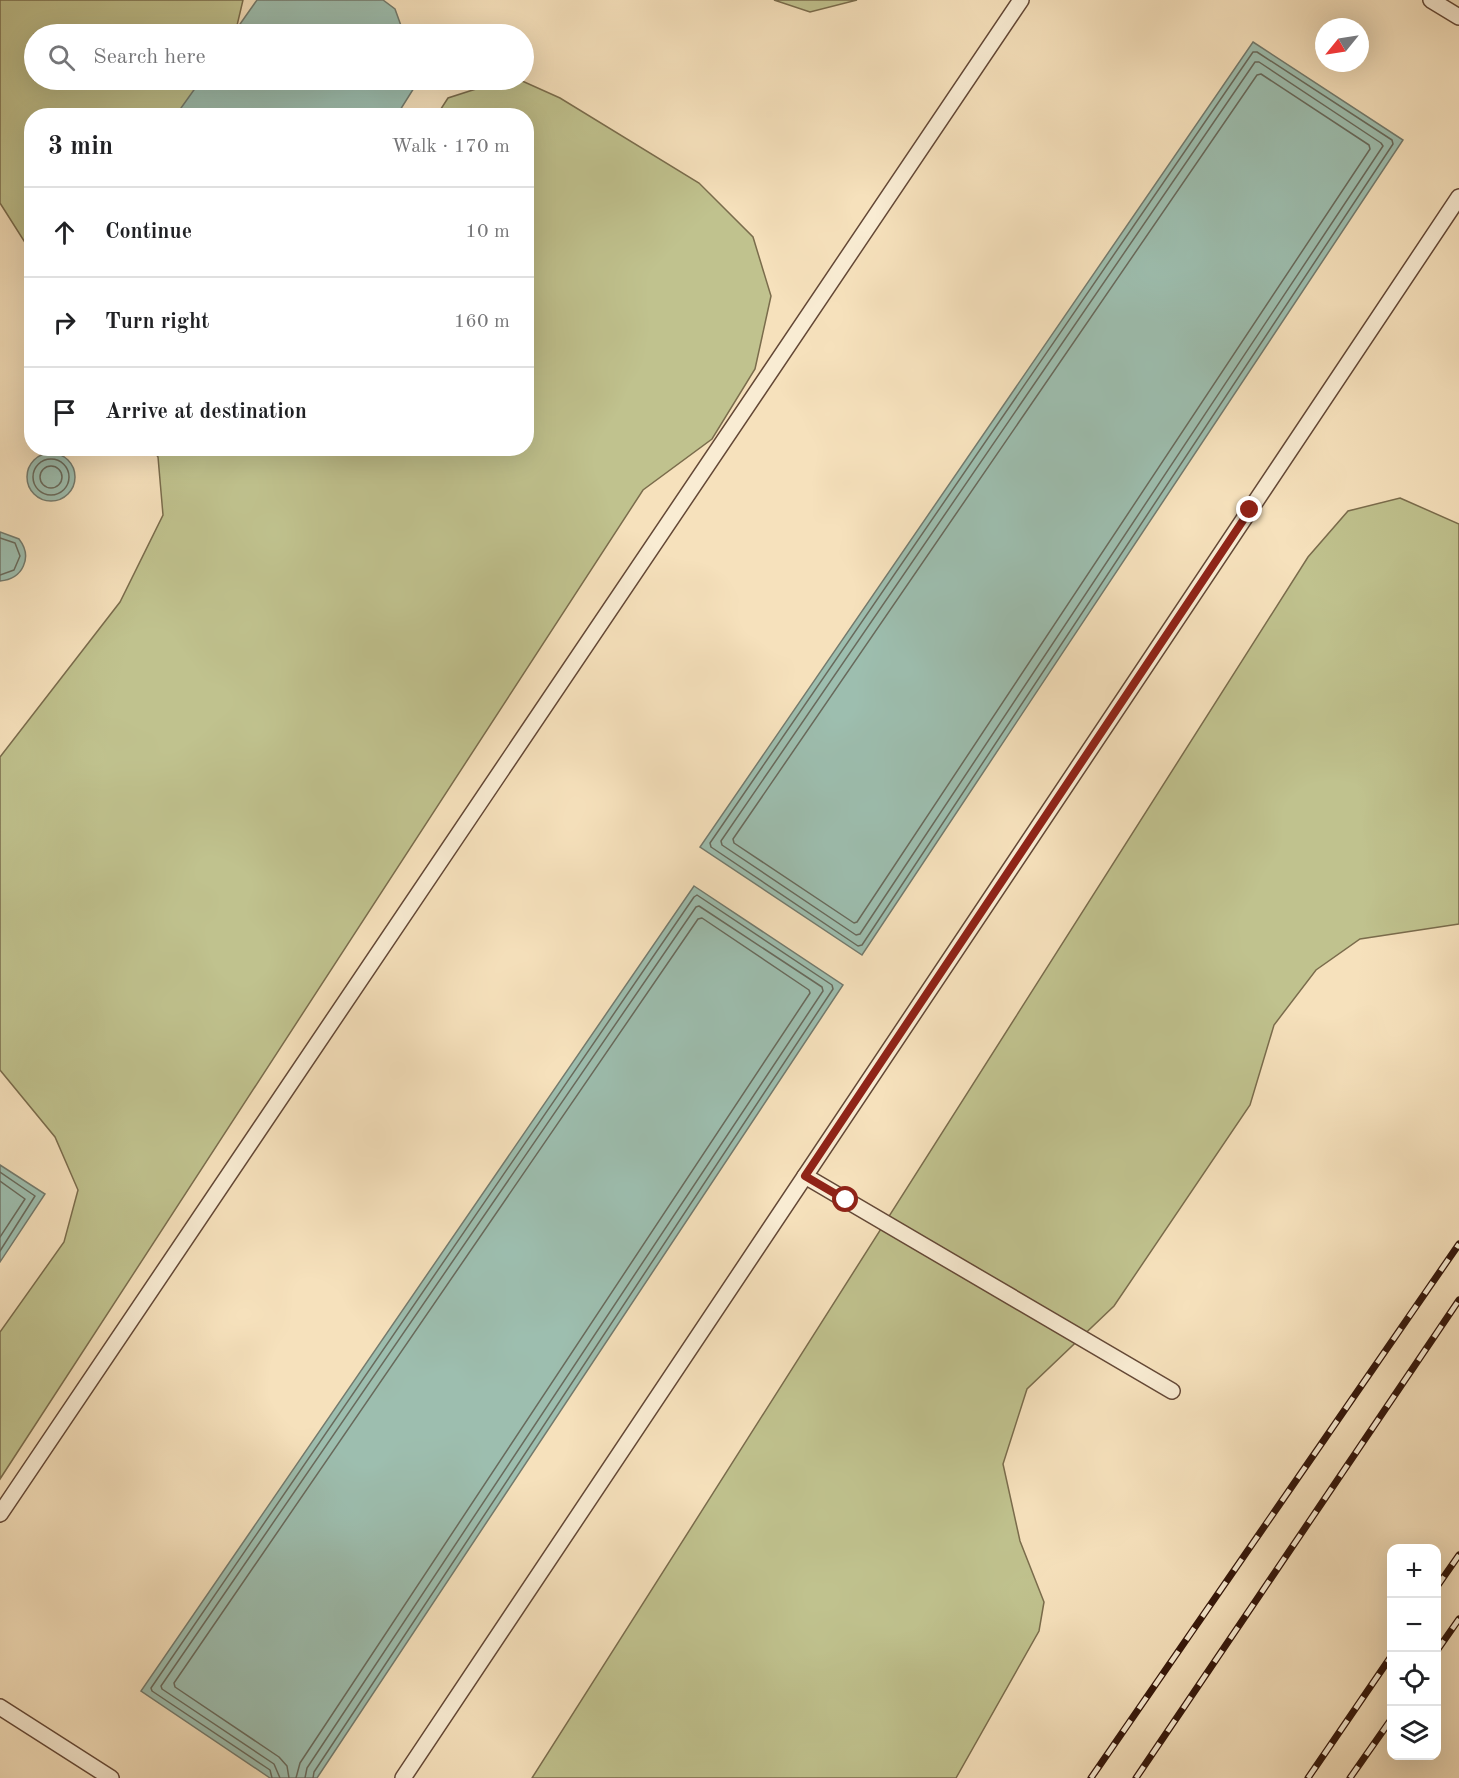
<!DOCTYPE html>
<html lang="en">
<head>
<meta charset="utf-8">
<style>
  :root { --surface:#fff; --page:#f6f6f6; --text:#202124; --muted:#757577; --line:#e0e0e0 }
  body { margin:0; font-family:"Old Standard TT",serif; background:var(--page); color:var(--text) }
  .controls { position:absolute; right:18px; bottom:18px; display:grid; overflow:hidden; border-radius:12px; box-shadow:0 6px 24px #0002 }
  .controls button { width:54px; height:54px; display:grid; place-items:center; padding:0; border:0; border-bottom:2px solid var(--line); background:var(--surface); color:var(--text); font:30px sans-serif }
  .compass { position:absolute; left:1315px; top:18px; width:54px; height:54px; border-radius:50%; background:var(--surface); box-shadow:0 6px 24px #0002; rotate:240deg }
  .stop { position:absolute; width:18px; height:18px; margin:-14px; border:4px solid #8f2418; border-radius:50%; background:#fff }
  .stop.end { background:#8f2418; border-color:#fff; box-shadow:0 2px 6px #0008 }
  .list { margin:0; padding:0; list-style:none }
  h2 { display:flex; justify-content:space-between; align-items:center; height:78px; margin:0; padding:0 24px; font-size:26px }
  h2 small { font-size:20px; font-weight:400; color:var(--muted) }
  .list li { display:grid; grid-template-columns:39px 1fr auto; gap:18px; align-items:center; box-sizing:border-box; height:90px; padding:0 24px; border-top:2px solid var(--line) }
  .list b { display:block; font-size:22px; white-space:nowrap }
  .list em { font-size:20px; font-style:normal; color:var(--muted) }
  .icon { flex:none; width:33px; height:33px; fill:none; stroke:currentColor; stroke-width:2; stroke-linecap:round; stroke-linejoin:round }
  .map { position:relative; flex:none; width:1459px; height:1778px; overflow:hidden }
  .search { position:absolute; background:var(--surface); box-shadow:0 6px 24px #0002; left:24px; top:24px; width:510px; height:66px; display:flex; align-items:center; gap:15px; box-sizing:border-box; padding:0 21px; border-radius:33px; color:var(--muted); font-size:22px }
  .panel { position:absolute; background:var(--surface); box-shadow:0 6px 24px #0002; left:24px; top:108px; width:510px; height:348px; border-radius:24px }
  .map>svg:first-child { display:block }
</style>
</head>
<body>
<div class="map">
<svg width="1459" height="1778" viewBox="0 0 1459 1778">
  <rect width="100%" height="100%" fill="#f6e1bc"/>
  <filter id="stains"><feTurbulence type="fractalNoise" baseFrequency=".00333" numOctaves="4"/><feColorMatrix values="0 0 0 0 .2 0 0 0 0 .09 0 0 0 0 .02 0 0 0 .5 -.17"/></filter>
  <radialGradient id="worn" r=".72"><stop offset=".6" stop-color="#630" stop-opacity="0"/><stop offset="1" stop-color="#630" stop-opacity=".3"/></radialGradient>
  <!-- green -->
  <g fill="#c0c28e" stroke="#7a6c4c" stroke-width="1.5">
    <polygon points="0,0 243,0 235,34 34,34 34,80 231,80 235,115 32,116 31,252 0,203"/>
    <polygon points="774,0 857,0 810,12"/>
    <polygon points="504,80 520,80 560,98 699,183 753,237 771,296 755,369 712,439 643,490 0,1479 0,1332 64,1242 78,1190 55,1137 0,1070 0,757 120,602 163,515 158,457 153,449 526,448 526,116 437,115 448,98"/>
    <polygon points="1400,498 1459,524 1459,924 1360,939 1316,970 1274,1025 1250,1105 1114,1306 1027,1389 1003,1464 1020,1541 1044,1602 1039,1631 956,1778 532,1778 1308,557 1348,511"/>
  </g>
  <!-- water -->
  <g fill="#9dbeaf" stroke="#737a6d" stroke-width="1.5">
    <polygon points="257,0 383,0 395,9 404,34 233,34"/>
    <polygon points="1253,42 1403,140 862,955 700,847"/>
    <polygon points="201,80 419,80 397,115 176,115"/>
    <circle cx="51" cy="477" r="24"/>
    <path d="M0,532L19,539C33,557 23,579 0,581Z"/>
    <polygon points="694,886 843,985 317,1778 270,1778 141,1691"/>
    <polygon points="0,1165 45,1194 0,1262"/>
  </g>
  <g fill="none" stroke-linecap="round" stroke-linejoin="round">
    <!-- shore -->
    <g stroke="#686a5c" stroke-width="1.5">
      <polygon points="1253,52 1257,52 1392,140 1393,144 862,945 858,946 711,847 710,843"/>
      <polygon points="1255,62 1259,62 1381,143 1383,146 860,934 856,935 722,845 721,841"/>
      <polygon points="1261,74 1369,145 1370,149 857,922 854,923 734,843 733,839 1257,75"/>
      <circle cx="51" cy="477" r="18"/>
      <circle cx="51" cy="477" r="11"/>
      <polyline points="0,538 15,543 20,556 14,570 0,575"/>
      <polyline points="0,1172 35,1196 0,1251"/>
      <polyline points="0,1181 25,1199 0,1237"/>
      <polyline points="272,1778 270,1770 152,1691 151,1688 694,897 697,895 832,985 833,989 314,1772 313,1778"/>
      <polyline points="280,1778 274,1764 162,1689 161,1686 696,907 699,906 822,987 823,991 307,1768 305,1778"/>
      <polyline points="289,1778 287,1766 279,1757 175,1687 174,1683 698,919 702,918 809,990 810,993 300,1763 296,1778"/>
    </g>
    <defs>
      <g id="service">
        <polyline points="1431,0 1459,17"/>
        <polyline points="805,1176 1172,1391"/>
        <polyline points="0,1514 1021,0"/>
        <polyline points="0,1707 111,1778"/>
        <polyline points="403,1778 1459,197"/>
      </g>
    </defs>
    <!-- service casing -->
    <use href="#service" stroke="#644836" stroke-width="18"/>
    <!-- service -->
    <use href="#service" stroke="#f9ecd3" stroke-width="15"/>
    <defs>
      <g id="rail">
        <polyline points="1436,1588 1459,1555"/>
        <polyline points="1436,1652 1459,1619"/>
        <polyline points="1091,1778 1459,1244"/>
        <polyline points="1136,1778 1459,1300"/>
        <polyline points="1308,1778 1392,1655"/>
        <polyline points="1350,1778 1392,1718"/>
      </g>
    </defs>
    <!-- rail casing -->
    <use href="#rail" stroke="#331509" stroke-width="7"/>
    <!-- rail -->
    <use href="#rail" stroke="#f9ecd3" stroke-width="4.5" stroke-dasharray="14" stroke-linecap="butt"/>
  </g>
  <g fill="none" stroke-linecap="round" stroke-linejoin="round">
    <!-- route -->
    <polyline stroke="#8f2418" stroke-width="8" points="846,1200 805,1176 1250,510"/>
  </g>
  <rect width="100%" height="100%" filter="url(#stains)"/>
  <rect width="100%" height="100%" fill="url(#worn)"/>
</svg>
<div class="controls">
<button>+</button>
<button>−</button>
<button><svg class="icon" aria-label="locate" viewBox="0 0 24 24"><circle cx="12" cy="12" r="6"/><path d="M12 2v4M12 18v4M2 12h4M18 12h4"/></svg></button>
<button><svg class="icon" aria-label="layers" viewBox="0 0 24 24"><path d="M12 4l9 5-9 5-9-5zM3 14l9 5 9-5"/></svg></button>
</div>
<svg class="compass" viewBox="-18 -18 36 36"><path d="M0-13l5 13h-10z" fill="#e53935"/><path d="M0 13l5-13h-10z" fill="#757577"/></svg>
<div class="stop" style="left:846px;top:1200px"></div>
<div class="stop end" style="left:1250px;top:510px"></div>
<div class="search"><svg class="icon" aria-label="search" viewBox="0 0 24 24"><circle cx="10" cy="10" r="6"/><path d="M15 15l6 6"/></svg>Search here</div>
<section class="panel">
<h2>3 min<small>Walk · 170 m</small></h2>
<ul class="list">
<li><svg class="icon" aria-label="ahead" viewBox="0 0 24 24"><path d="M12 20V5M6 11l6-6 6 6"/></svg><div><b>Continue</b></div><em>10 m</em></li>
<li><svg class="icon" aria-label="right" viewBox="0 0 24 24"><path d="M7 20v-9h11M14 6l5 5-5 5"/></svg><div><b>Turn right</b></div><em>160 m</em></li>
<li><svg class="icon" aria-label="arrive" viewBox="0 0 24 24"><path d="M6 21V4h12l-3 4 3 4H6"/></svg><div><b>Arrive at destination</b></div></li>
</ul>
</section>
</div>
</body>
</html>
